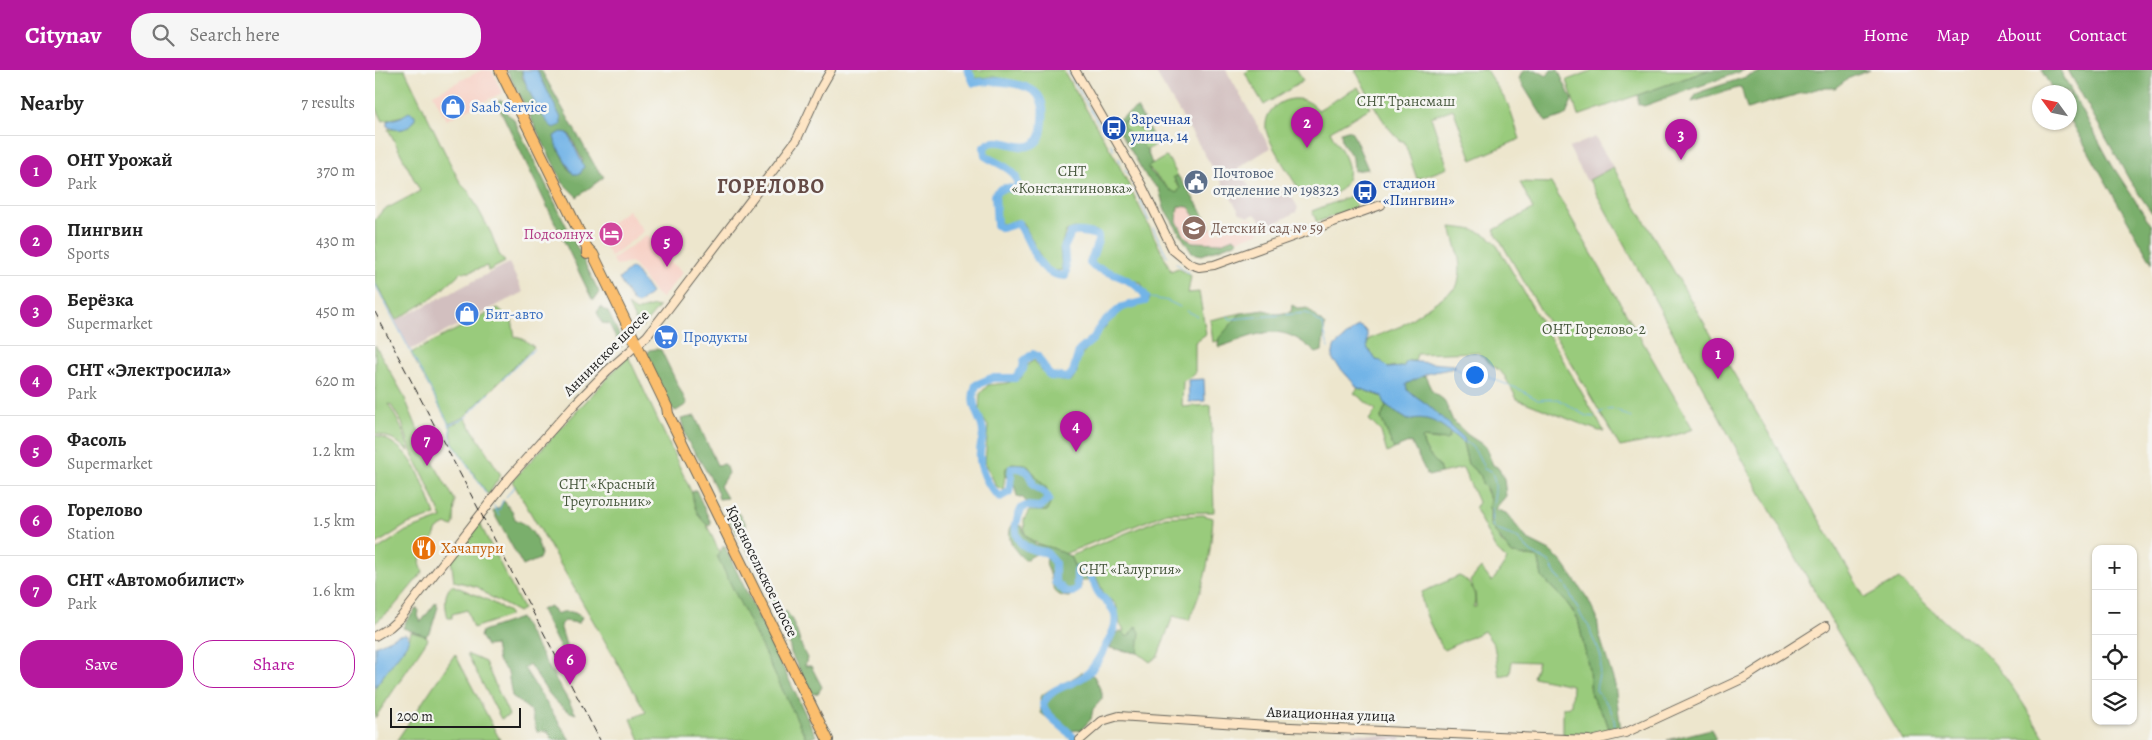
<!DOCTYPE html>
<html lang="en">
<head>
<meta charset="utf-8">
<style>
  :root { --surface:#fff; --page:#f6f6f6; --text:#222; --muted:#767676; --line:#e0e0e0; --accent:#b5179e }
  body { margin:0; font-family:Alegreya,serif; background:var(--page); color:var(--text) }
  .controls { position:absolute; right:15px; bottom:15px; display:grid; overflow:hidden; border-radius:10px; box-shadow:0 1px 4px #0004 }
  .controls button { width:45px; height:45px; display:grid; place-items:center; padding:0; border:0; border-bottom:1px solid var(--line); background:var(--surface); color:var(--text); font:25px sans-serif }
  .compass { position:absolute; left:1657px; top:15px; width:45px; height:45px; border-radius:50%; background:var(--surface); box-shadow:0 1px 4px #0004; rotate:303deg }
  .scale { position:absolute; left:15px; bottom:12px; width:131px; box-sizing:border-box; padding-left:5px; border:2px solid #1c1c1c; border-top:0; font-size:14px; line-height:18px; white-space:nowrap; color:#1c1c1c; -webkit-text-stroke:4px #f6f6f2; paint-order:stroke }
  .you { position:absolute; left:1099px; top:304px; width:18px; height:18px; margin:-12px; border:4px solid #fff; border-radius:50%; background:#1a73e8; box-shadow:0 0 0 8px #1a73e833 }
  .badge { display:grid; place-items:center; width:32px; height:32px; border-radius:50%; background:var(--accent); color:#fff; font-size:16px; font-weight:700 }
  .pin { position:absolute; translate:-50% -41px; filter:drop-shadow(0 1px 2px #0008) }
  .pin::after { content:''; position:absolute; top:26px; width:18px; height:15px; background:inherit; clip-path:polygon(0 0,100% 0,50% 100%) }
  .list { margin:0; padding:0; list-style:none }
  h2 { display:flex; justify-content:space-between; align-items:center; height:65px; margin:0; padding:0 20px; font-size:21px }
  h2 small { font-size:16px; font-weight:400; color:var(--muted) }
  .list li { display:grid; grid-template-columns:32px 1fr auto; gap:15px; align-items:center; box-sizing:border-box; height:70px; padding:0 20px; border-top:1px solid var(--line) }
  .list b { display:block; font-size:19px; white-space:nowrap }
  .list p { margin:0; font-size:16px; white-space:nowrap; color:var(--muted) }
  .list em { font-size:16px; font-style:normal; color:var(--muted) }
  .actions { display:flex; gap:10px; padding:15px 20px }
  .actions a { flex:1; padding:11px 0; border:1px solid var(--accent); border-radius:20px; text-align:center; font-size:18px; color:var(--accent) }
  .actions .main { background:var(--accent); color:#fff }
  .icon { flex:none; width:28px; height:28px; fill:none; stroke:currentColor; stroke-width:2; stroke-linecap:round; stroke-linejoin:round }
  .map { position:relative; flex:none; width:1777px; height:670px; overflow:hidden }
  header { display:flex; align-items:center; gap:30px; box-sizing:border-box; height:70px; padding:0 25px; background:var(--accent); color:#fff }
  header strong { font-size:24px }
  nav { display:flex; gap:28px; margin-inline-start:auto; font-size:18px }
  .search { width:350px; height:45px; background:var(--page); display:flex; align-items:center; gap:12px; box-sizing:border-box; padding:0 18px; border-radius:20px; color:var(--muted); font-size:19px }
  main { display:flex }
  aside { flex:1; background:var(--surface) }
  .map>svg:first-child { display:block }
</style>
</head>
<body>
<header>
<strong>Citynav</strong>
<div class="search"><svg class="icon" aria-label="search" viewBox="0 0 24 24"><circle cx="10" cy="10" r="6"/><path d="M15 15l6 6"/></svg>Search here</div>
<nav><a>Home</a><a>Map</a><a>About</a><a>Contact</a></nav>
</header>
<main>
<aside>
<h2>Nearby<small>7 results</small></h2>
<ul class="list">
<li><span class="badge">1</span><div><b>ОНТ Урожай</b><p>Park</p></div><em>370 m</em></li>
<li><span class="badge">2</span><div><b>Пингвин</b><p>Sports</p></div><em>430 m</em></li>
<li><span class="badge">3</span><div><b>Берёзка</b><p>Supermarket</p></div><em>450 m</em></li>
<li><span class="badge">4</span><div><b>СНТ «Электросила»</b><p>Park</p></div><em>620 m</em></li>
<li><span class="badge">5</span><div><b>Фасоль</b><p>Supermarket</p></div><em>1.2 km</em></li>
<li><span class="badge">6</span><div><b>Горелово</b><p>Station</p></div><em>1.5 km</em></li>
<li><span class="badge">7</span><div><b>СНТ «Автомобилист»</b><p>Park</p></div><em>1.6 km</em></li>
</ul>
<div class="actions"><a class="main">Save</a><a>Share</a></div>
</aside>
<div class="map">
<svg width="1777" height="670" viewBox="0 0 1777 670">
  <rect width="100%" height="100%" fill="#f6f6f2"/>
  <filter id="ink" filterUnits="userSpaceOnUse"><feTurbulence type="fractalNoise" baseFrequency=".02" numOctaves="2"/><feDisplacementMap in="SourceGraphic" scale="10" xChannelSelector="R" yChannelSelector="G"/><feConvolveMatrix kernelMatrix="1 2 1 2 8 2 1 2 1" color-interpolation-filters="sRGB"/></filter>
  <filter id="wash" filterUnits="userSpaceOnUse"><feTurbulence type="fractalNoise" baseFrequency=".0096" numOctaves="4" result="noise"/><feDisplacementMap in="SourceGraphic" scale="20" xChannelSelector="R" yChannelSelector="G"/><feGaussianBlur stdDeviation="1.12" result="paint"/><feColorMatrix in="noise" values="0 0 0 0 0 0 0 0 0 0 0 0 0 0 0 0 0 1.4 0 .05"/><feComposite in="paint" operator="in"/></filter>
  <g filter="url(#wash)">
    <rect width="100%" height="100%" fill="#ede6cd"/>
    <!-- built -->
    <g fill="#f7d1c6">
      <polygon points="107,0 117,0 127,23 71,50 58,24"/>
      <polygon points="814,126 818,127 840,164 872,148 878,150 885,162 821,185 792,139"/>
      <polygon points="253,140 269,161 236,187 222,163"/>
      <polygon points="273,165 288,186 308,202 287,228 280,223 259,195 255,193 240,195 237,189"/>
    </g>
    <!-- industrial -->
    <g fill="#d2bfbf">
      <polygon points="779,0 851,0 895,78 863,98 881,128 888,124 891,129 912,118 923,138 921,142 892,158 880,144 874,147 865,143"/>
      <polygon points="1220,67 1238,97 1212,111 1194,78"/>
      <polygon points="134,193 148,222 35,280 20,251"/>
      <polygon points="980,663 1027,667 1026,670 977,670 975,665"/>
    </g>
    <!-- green -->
    <g fill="#99cb7c" stroke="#5a744c">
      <polygon points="7,0 30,0 75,93 86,114 94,122 116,163 124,184 130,192 113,201 112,196 94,202 86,202 59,227 21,250 0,212 0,150 7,141 45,121 13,59 28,59 31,45 8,51 0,35 0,3"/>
      <path d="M595,0H688L742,91L796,201L803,198L816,206L813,223L824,222L831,264L820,272V304L808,311L807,337L836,335L839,442L792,443L689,484C676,477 662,476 650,465L649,450L654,441H672V419L651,394L631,398L628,420L621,416L610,392L613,356L604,343L605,324L613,315L632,313L646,308L652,295L659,290C669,306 677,312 696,311L702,303V290C717,274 730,254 747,241C756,235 767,236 775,229L766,213L720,194L717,190L726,168L722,161L699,158L691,161L685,179L687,200L680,201L669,194L648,152L640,150L634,154H627C620,147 621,133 623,124L631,121L640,123L644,112L632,95L611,85V77C627,67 643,83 660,75C667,72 670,60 671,52C673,20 647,11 619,7C613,6 607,9 600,8Z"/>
      <polygon points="875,0 922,0 928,11 889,35 870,3"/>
      <path d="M980,0H1111L1133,34L1145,69L1097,90L1078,39L1056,47L1073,98L1042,109L1029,71H1026C1005,53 994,24 980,0Z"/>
      <polygon points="1219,0 1334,0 1203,46 1192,10"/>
      <path d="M983,17L995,38L955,61C960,72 971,84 973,96C978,124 944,136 925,121C918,109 892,71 891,59C888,31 927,18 943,40Z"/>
      <path d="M748,51C764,53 771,66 780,75L772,80L748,56Z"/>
      <polygon points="790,87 793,88 803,106 799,107 800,112 805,118 802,124 795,120 773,97"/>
      <path d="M1238,97L1490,528L1524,509L1584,565C1610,568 1656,646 1671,670H1528L1455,549L1214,110Z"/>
      <polygon points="1145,112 1176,113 1318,359 1295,367 1245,377 1119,160 1158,139"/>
      <polygon points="976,126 979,128 981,137 942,152 937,141"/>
      <path d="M1076,157C1093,159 1107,159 1120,172L1229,361H1224L1142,329L1129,305L1102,282L1042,284L1040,291H1032L1028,297L1020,298L1019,296L1013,298L1001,290L991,276L994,269L1026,256L1081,218C1090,198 1081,177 1076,157Z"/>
      <polygon points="253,235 261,241 279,236 284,237 267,257 262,254"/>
      <polygon points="123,238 137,250 140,267 148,269 159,277 89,347 74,354 36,283"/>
      <polygon points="866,243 843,271 838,272 835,250"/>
      <path d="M0,275L28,324L53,384L80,430L79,453L77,457L71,454L62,459L55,477L53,475C45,486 43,489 48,502L16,540L0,553V481L31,461L67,448L49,406L38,386L27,353L16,335L13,334C23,350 30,363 34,381L18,369L0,363Z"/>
      <polygon points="253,286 432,670 265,670 256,649 271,642 137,411"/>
      <polygon points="983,318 1010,328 1011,336 1006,348 1019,379 1012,383 1006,362 994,350 1001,340 979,323"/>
      <polygon points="90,348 126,405 113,425 78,373 75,356"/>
      <path d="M1075,362L1088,373L1093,394L1106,406L1115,430V455L1128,474L1149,486L1161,487L1164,490L1167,507L1192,533L1203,549L1214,600L1216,626L1230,647L1235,662L1220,668L1188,666V637L1196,636L1197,615L1158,607L1163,592L1137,591L1135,604L1124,606L1119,575L1109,561L1069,580C1061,567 1044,536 1047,522L1084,506C1095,510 1104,526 1098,537H1101L1100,523L1095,511L1106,498L1117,512L1132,490L1120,478L1100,439L1103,432L1088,398L1066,403C1063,388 1051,389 1047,368L1063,370L1074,368Z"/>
      <path d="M0,365C39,377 47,410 60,445L33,454L0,475Z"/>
      <path d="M828,445L838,448C835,490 831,511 814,550L798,546L783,586L775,592L763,583L735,578L742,566L749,561L745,554L741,534L730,526L717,498H700L695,486L790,447Z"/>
      <polygon points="103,450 148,539 143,542 114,526 103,517 79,511 76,489"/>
      <path d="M77,515L113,530L134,542V546L98,558L92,540L77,544V548H73C70,536 68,524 77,515Z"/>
      <polygon points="36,562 51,566 53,569 0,648 0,617 34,569"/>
      <polygon points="80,584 125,670 22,670"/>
      <polygon points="92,584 110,592 134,645 126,649"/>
    </g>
    <!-- forest -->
    <g fill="#7aaf6c" stroke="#4b6644" fill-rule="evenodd">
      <path d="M132,0H147V7L155,20L169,16L162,0H166L220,96L229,107L202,127L188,113ZM194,63L208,91L195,101L181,75Z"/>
      <polygon points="1153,0 1161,0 1172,6 1176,0 1183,0 1197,30 1191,45 1171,52 1144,9 1147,2"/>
      <polygon points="1334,0 1370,0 1269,36 1263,34 1263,25"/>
      <polygon points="1392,0 1495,0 1472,9 1460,18 1445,18 1372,39 1366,17 1317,32 1321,25 1328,21"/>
      <polygon points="1666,0 1685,0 1737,95 1773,150 1777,156 1777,193 1695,49 1694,22 1679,22"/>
      <polygon points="1693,0 1777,0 1777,143 1755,111"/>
      <polygon points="125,30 128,31 132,44 138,48 224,222 220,229 217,229 122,33"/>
      <path d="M762,38L780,70V73L775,72C769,60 761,52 748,51V56L772,80L777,94L773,97L775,101L795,120L802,123L805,118L798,107L803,106L825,138L835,159H829L814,137L803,136L802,151L809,165L816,172L846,173L858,168L863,170L860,173L827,185L817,183L789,138L784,119L772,108L739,52Z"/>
      <polygon points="972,60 977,62 993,99 979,101 978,88 967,72 966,62"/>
      <path d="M917,235L924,239L932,238L950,255L947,281L941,283C904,249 886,264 844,277L843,275L844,268L866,243L890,240L902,244L916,242Z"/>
      <polygon points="226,237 233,242 248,273 246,277 234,254 227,253 222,242"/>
      <polygon points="281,279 286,280 312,334 301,341 295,338 271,287 274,280"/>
      <polygon points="1050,306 1057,321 1069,330 1078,351 1093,365 1110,376 1118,395 1124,398 1129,409 1131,426 1120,439 1131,443 1153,470 1175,481 1187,492 1213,529 1222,548 1224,564 1240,615 1246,661 1235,662 1230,647 1216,626 1214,600 1203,549 1192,533 1167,507 1164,490 1161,487 1137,484 1115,455 1116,441 1113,437 1115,430 1112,419 1107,414 1106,406 1093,394 1088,373 1090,372 1053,335 1032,320 1031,314 1044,307"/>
      <path d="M1011,336L1033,350C1049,345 1064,351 1075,362L1074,368L1071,370L1047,368C1051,389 1063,388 1066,403L1053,406L1036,372L1019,379L1006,348Z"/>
      <path d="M320,346L342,395L350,394L353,403L345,416L352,428L344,429C341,413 324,390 315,375C310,368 309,358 306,349Z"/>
      <path d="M637,393L651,394L672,419L676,432L672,441C655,441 658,439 648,428L642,426L639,414L630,406L631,398Z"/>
      <path d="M321,420L336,453L334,456C323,449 318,436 317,422Z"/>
      <path d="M129,431L138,443L140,449C156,456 162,467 166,484L164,489L148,496L118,442L120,439H123Z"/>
      <polygon points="354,442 363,443 371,454 371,464 397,516 402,531 398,537 386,503 350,443"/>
      <path d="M638,453L647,456L650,465L660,474L678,478L695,486L700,498L708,494L717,498L719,507L706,512V517L694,527C678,526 678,518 675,504C673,498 670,495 672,488L669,485L661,484L650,490C639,481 629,467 638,453Z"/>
      <polygon points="349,475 441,666 432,670 342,486"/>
      <polygon points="61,532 63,537 56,560 51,566 28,558 31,551 42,538 44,541 43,546 46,552"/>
      <path d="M175,536L181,544C191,540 199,541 207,547L204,553L189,551L185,555L191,575L202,584L204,591H198L186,580L166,540Z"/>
      <path d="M410,540C423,554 423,573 432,588L430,596H436L447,617L443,623L436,624L416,583L413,566L404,548Z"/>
      <path d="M145,548L201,644C180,639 165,610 154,594L149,598L195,670H177L173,661L162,662L156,641L137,626L133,603L123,591L120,575L111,576L105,566L107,561Z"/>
      <polygon points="761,556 765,562 763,583 735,578 740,564 746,561 753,567"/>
      <path d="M707,602L719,606L727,623V629L718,639L716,649L706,660L689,661L666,643L665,627C678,615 694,613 707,602Z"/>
      <polygon points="1336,659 1341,670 1292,670"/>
    </g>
    <!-- water -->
    <g fill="#72b4e7" stroke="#476882">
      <path d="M147,0H162L186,48V55L179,58C168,53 148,12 147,0Z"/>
      <path d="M34,42L40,45V49C35,60 22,62 12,56V51L26,47Z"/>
      <polygon points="187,62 193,63 209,97 205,104 198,104 181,75 179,66"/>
      <polygon points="256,198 260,200 276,223 263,234 258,232 244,209"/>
      <path d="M983,256C997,260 990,270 993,279L1001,290L1006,291L1013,298L1028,297L1032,291L1080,295V298L1054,303L1031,314L1032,320L1053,335L1089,368L1090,372L1088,373C1071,359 1057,343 1033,350L1011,336L1007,326L983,318L957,289L959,277Z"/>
      <polygon points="829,309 830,331 814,332 813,310"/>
      <polygon points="31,564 34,569 31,575 0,617 0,576 24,565"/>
    </g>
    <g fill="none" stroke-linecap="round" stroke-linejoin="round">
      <!-- stream -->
      <g stroke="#72b4e7" stroke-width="1">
        <polyline points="692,0 725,56"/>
        <polyline points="736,74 739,80"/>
        <polyline points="743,87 748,96"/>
        <polyline points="750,99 754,106"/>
        <polyline points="756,109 774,151"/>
        <polyline points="778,158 792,186"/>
        <polyline points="801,193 815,204"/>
        <polyline points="0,214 76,358 75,369 111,423"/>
        <polyline points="771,227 793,231 805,237"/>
        <polyline points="812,241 822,246"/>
        <polyline points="853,246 855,249 932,243 948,255 953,278"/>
        <polyline points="1080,298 1090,303 1093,301 1094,292 1104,293 1115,308 1146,320 1163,330 1183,329 1211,346 1219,347"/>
        <polyline points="128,309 159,279"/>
        <path d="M1224,343C1239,336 1243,340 1256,348"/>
        <polyline points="74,355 90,348 114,323"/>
        <path d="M1090,372C1099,375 1106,390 1109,399L1116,401C1127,422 1112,438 1118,458L1142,468L1156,482L1174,492L1181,505L1190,514L1208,549L1215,558C1215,567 1224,577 1226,587C1227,596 1222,611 1221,620C1235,639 1238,637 1241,663"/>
        <polyline points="131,427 140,416"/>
        <polyline points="119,436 124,446"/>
        <polyline points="121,441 124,440 128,430"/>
      </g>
      <!-- river -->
      <path stroke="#72b4e7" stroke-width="8" d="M593,0L599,13C615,9 652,12 663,25C669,33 669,42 668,51C667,59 667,68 660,73C645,85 624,62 609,77L610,86C622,94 648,100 641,120C632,117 626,117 620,124L622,155L627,158L643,153C657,171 660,206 690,206L691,202L689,178L696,163C702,160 717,163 723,166V171L715,193L719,197C736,203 762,210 771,227L770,231L747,237L727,254L718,269L704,281L698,302L693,308L675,306L662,286L658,284L649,291L648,299L640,308H617L601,315C592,338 608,347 608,363C608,369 605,376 605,382C603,396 614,419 625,427L634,422L637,398C650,396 655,403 658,415L670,423L674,429L665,437L651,436L647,438C633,464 643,480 671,482L680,493V512L691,522H697L702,519V502L704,498C715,499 718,511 722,520C727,530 737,534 740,544C742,555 738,561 734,570C727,582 722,596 711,605C696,617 677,615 668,634C671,648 692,657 700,670"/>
    </g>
  </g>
  <g filter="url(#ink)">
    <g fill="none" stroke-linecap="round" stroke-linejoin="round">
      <defs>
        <g id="secondary">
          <polyline points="700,0 766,114 798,180 815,194 824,197 839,195 1006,135"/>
          <polyline points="0,566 15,557 26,547 133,409 198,336 232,301 272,266 293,239 422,69 444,21 456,0"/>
          <polyline points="705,670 727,651 744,646 893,656 1214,670"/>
          <polyline points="1220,670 1250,663 1369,608 1451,556"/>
        </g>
        <g id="highway">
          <polyline points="125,0 212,178 212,184"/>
          <polyline points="212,178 218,184 292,337 293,344 453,670"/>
        </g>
      </defs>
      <!-- secondary casing -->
      <use href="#secondary" stroke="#65635a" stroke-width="10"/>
      <!-- highway casing -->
      <use href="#highway" stroke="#65635a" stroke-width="12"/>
      <!-- secondary -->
      <use href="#secondary" stroke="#fde5c5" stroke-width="8"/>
      <!-- highway -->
      <use href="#highway" stroke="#fbbe6e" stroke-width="10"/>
      <!-- rail -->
      <polyline stroke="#1c1c1c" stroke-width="1" stroke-dasharray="8 4" stroke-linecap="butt" points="0,242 225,670"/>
    </g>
  </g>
  <!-- icons -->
  <defs>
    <symbol id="shop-disc" viewBox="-11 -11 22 22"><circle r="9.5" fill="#3f7fe0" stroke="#f6f6f2"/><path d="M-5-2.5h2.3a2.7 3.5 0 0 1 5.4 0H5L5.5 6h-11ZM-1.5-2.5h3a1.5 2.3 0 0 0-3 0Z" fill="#fff"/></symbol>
    <symbol id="bus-disc" viewBox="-11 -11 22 22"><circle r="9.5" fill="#1a4fb4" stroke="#f6f6f2"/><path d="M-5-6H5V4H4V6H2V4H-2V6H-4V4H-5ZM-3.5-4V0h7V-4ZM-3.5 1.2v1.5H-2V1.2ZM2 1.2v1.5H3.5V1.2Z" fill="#fff"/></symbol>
    <symbol id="civic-disc" viewBox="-11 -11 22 22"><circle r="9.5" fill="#5c6f8a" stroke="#f6f6f2"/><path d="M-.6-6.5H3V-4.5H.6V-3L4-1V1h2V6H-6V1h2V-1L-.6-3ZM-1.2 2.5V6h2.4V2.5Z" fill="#fff"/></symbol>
    <symbol id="school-disc" viewBox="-11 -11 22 22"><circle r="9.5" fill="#8d6e63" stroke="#f6f6f2"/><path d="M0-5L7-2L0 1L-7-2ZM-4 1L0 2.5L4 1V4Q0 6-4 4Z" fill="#fff"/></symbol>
    <symbol id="hotel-disc" viewBox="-11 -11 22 22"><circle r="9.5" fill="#d1479c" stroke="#f6f6f2"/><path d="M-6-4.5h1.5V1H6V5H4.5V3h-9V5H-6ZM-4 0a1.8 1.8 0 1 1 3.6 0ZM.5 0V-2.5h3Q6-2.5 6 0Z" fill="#fff"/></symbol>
    <symbol id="supermarket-disc" viewBox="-11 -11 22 22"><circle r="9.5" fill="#3f7fe0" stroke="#f6f6f2"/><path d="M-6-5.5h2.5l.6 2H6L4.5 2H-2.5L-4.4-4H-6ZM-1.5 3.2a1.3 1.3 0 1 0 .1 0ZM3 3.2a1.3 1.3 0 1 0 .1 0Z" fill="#fff"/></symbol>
    <symbol id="restaurant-disc" viewBox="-11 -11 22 22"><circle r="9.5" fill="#e8710a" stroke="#f6f6f2"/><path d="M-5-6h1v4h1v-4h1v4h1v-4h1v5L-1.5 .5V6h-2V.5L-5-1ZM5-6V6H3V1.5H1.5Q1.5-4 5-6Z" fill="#fff"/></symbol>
  </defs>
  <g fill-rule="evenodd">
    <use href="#shop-disc" x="64" y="23" width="28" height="28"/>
    <use href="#bus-disc" x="725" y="44" width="28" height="28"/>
    <use href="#civic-disc" x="807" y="98" width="28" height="28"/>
    <use href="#bus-disc" x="976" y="108" width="28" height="28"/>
    <use href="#school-disc" x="805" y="144" width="28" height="28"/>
    <use href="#hotel-disc" x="222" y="150" width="28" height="28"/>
    <use href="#shop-disc" x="78" y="230" width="28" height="28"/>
    <use href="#supermarket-disc" x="277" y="253" width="28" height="28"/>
    <use href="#restaurant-disc" x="35" y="464" width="28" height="28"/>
  </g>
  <g text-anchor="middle" stroke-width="5" stroke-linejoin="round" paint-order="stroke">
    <!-- park labels -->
    <g font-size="15" fill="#48593e" stroke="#f6f6f2">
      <text x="1031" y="36">СНТ Трансмаш</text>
      <text x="697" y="106">СНТ<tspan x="697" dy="17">«Константиновка»</tspan></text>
      <text x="1219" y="264">ОНТ Горелово-2</text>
      <text x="232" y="419">СНТ «Красный<tspan x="232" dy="17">Треугольник»</tspan></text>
      <text x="755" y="504">СНТ «Галургия»</text>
    </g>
    <!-- shop labels -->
    <g font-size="15" fill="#366cbe" stroke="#f6f6f2" text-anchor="start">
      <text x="96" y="42">Saab Service</text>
      <text x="110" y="249">Бит-авто</text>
      <text x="308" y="272">Продукты</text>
    </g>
    <!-- transit labels -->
    <g font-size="15" fill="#164399" stroke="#f6f6f2" text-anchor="start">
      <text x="756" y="54">Заречная<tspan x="756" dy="17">улица, 14</tspan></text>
      <text x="1008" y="118">стадион<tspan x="1008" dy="17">«Пингвин»</tspan></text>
    </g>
    <!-- service labels -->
    <g font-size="15" fill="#4e5e75" stroke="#f6f6f2" text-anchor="start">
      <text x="838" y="108">Почтовое<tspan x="838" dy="17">отделение № 198323</tspan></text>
    </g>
    <!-- education labels -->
    <g font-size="15" fill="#785e54" stroke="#f6f6f2" text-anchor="start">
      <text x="836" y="163">Детский сад № 59</text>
    </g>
    <!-- hotel labels -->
    <g font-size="15" fill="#b23c85" stroke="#f6f6f2" text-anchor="end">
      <text x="218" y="169">Подсолнух</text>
    </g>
    <!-- street labels -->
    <g font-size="15" fill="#1c1c1c" stroke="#f6f6f2">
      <text transform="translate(231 283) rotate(-45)" y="5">Аннинское шоссе</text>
      <text transform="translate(387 501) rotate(64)" y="5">Красносельское шоссе</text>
      <text transform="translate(956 644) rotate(2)" y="5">Авиационная улица</text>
    </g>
    <!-- food labels -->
    <g font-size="15" fill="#c56008" stroke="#f6f6f2" text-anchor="start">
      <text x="66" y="483">Хачапури</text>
    </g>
    <!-- district labels -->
    <g font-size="20" font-weight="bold" letter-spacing="1" fill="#654b46" stroke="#f6f6f2">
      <text x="396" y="123">ГОРЕЛОВО</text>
    </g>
  </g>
</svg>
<div class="controls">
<button>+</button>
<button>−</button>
<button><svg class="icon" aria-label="locate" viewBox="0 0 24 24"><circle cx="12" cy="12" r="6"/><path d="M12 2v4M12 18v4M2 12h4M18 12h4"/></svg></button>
<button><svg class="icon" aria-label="layers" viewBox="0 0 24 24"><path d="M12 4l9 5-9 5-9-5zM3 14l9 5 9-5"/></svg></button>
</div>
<svg class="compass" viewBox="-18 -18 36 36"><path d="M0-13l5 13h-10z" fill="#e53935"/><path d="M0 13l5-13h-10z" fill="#767676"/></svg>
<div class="scale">200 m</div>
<div class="you"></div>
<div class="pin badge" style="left:1343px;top:309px">1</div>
<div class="pin badge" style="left:932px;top:78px">2</div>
<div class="pin badge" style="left:1306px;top:90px">3</div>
<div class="pin badge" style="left:701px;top:382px">4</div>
<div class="pin badge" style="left:292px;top:197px">5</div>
<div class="pin badge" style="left:195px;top:615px">6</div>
<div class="pin badge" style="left:52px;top:396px">7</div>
</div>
</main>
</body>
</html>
